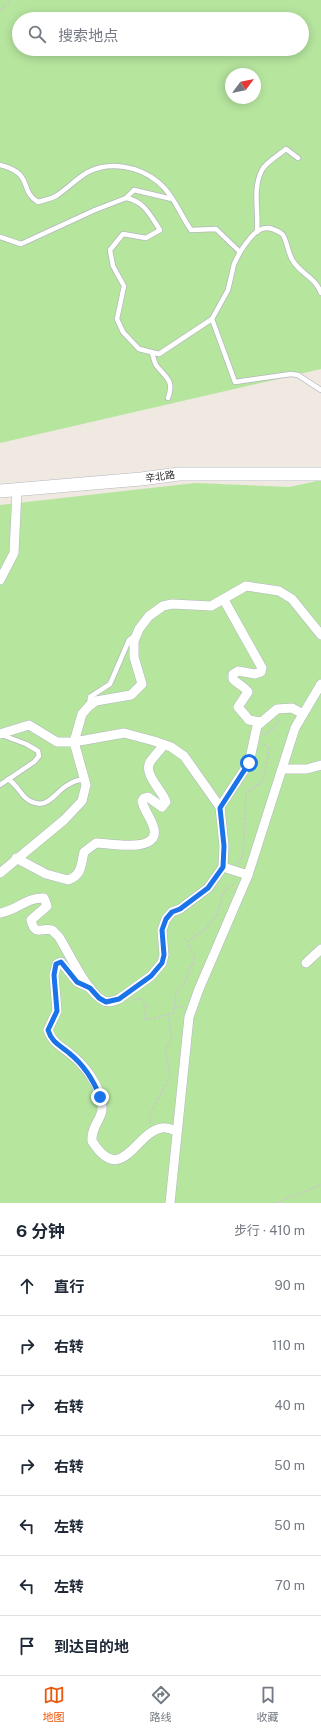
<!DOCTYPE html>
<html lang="zh">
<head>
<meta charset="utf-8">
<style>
  :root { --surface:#fff; --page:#f6f6f7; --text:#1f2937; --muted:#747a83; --line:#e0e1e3; --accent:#ea580c }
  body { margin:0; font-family:"Public Sans","Noto Sans SC",sans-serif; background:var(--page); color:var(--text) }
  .compass { position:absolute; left:225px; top:68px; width:36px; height:36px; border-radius:50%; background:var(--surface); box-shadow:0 2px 10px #0003; rotate:58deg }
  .stop { position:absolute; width:12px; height:12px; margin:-9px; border:3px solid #1a73e8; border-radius:50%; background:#fff }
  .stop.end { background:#1a73e8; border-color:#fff; box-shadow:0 1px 4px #0008 }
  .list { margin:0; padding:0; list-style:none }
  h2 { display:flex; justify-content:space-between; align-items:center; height:52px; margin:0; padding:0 16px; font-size:17px }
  h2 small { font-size:13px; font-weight:400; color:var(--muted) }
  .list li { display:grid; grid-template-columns:26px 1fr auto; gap:12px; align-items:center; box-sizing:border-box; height:60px; padding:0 16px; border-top:1px solid var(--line) }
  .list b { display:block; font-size:15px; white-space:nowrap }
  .list em { font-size:13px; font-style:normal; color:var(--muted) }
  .icon { flex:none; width:22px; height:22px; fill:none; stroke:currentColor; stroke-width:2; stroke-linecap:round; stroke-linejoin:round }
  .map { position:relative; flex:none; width:321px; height:1203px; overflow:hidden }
  .search { position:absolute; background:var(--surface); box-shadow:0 2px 10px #0003; left:12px; right:12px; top:12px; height:44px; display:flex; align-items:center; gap:10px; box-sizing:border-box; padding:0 14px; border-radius:22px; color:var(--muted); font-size:15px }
  .sheet { height:472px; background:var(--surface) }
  nav { display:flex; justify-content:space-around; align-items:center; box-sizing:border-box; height:56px; border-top:1px solid var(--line); background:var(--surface); font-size:11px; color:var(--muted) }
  nav a { display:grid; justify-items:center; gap:2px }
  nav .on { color:var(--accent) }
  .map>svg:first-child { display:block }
</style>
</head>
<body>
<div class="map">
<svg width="321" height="1203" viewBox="0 0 321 1203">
  <rect width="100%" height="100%" fill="#efe9e1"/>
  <!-- green -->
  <g fill="#b6e59e" fill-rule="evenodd">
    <path d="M0,0H321V369L0,443ZM19,19H302V49H19ZM231,74H255V98H231Z"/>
    <polygon points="321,480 321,1203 0,1203 0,505 195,483 290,487"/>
  </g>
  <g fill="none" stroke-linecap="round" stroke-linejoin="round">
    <defs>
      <g id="service">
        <path d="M0,165C35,174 18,190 38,202C44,200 51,199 56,196C67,189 77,178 88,172C110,161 139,166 158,182C173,194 180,214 191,230L216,229L240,252L234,264L228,290L212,319L159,354L139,349L123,332L117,319L124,286L113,266L110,250L123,234L146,238L160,230C150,215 144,201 126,198"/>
        <path d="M257,232C259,211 252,189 262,170C266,162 279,155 286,149L298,158"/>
        <polyline points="0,237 21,244 95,210 126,198 134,190 172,199"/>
        <path d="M240,252C248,240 259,222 275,230C279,232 281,232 283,235C288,244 288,254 293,261C301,274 316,278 321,293"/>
        <polyline points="212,319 235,382 291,374 298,375 321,390"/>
        <path d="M152,353C153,356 154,361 156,365C165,377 175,380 168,398"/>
        <polyline points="89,706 90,697 110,684 129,640 134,636"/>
        <path d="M8,779C19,786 21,797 30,801C47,810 54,794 66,786C72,782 77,780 84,779"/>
        <polyline points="0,785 34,762 39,756 38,751 26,744 2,735"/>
      </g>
      <g id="minor">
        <polyline points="0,580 14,553 17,490"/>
        <path d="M224,600L262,668L261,672L255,674L238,671L233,674V679C237,684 244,686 248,692L238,707L249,720L260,722"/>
        <path d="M0,734L29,725L57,742H74L124,733L154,741L171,747L184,756L220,807L224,846L223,867L208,888L180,909L172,912L166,919L162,930L164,955L162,963L151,976L119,999C114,1001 109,1003 104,1001C87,993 69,953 59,937L52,930C41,927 35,937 31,920L47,906L44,898C27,897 16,911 0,913"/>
        <polyline points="282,769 307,769 321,765"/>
        <polyline points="220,807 249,763 257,726 277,709 292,708 303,714"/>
        <path d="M16,858L46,874L68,880C82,875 81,865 84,852L96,843C108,843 159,854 154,829C152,819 144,811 142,801L144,798L148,797L162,807L166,802C163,791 143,775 150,762C154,756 160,750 164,745"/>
        <polyline points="223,867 248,875"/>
        <polyline points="0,873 64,820 82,801 86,785 74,742 82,714 89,706 96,701 131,695 142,684 134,657 134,641 139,629 149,616 163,606 172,604 211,606 246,586 279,591 292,599 321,635"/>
        <polyline points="306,963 321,949"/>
        <path d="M90,988L77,982L61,962L57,964L54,975L57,1011L48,1030C52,1042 59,1045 68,1052C84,1064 103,1088 102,1109C102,1119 91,1126 92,1141C122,1188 135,1132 162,1128C166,1127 173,1130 177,1131"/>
        <polyline points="170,1203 189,1017 199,989 248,875 295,728 321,684"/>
      </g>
      <polyline id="secondary" points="0,491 141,479 179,474 321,474"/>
    </defs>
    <!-- service casing -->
    <use href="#service" stroke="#b4b7c1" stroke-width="6"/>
    <!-- minor casing -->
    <use href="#minor" stroke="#b4b7c1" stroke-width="10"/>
    <!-- secondary casing -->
    <use href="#secondary" stroke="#b4b7c1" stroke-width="14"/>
    <!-- path -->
    <g stroke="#c9c9c9" stroke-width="1.5" stroke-dasharray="3 2" stroke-linecap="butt">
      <polyline points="0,10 11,0"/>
      <polyline points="264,735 276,726 279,720"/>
      <polyline points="237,863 243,856 246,793 263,781 269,748 263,744"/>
      <path d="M134,1000L141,999L147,1007L143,1019C153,1020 164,1015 174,1013L176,991L184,984L195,957L187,942L204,930L217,915L224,891L234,884"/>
      <polyline points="175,1006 183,1008"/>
      <polyline points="150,1123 150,1114 170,1076 165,1051 172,1039 168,1014"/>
      <polyline points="276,1203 321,1185"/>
    </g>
    <!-- service -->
    <use href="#service" stroke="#fff" stroke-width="4.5"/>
    <!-- minor -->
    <use href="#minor" stroke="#fff" stroke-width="9"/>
    <!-- secondary -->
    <use href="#secondary" stroke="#fff" stroke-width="13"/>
  </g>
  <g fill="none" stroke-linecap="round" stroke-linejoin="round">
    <!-- route -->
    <path stroke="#1a73e8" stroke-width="5" d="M100,1097C93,1079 84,1065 69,1053C60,1045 52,1043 48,1030L57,1011L54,975L56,964L61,962L77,982L90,988L99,998L106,1002L119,999L151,976L162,963L164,955L162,930L166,919L172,912L180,909L208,888L223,867L224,846L220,808L249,763"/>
  </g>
  <g text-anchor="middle" stroke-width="3" stroke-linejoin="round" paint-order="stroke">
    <!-- street labels -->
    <g font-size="10" fill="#2e2e2e" stroke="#fff">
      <text transform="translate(160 476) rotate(-8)" y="4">辛北路</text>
    </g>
  </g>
</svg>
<svg class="compass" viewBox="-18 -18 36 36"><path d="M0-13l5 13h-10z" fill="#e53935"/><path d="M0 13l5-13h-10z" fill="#747a83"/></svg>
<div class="stop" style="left:249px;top:763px"></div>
<div class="stop end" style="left:100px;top:1097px"></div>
<div class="search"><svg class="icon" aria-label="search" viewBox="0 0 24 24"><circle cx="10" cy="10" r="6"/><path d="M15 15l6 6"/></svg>搜索地点</div>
</div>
<section class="sheet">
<h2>6 分钟<small>步行 · 410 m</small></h2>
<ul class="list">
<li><svg class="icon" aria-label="ahead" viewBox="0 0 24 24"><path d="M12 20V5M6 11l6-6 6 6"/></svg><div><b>直行</b></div><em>90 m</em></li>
<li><svg class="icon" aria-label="right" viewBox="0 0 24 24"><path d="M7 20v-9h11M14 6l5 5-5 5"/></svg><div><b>右转</b></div><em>110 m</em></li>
<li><svg class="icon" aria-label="right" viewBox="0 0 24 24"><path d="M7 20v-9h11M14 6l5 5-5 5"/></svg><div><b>右转</b></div><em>40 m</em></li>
<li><svg class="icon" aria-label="right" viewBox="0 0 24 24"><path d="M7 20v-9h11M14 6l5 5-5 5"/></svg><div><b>右转</b></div><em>50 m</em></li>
<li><svg class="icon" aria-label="left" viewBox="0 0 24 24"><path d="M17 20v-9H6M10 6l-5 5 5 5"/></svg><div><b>左转</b></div><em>50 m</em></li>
<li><svg class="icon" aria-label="left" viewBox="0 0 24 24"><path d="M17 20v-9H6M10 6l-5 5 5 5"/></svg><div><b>左转</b></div><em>70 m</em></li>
<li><svg class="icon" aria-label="arrive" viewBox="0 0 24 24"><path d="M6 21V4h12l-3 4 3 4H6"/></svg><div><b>到达目的地</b></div></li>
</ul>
</section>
<nav>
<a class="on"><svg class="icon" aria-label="map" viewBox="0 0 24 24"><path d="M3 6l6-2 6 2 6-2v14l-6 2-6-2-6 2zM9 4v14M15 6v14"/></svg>地图</a>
<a><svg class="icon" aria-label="directions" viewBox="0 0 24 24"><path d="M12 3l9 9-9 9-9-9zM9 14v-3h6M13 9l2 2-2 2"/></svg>路线</a>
<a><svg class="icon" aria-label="saved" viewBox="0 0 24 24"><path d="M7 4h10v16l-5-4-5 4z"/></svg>收藏</a>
</nav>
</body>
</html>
